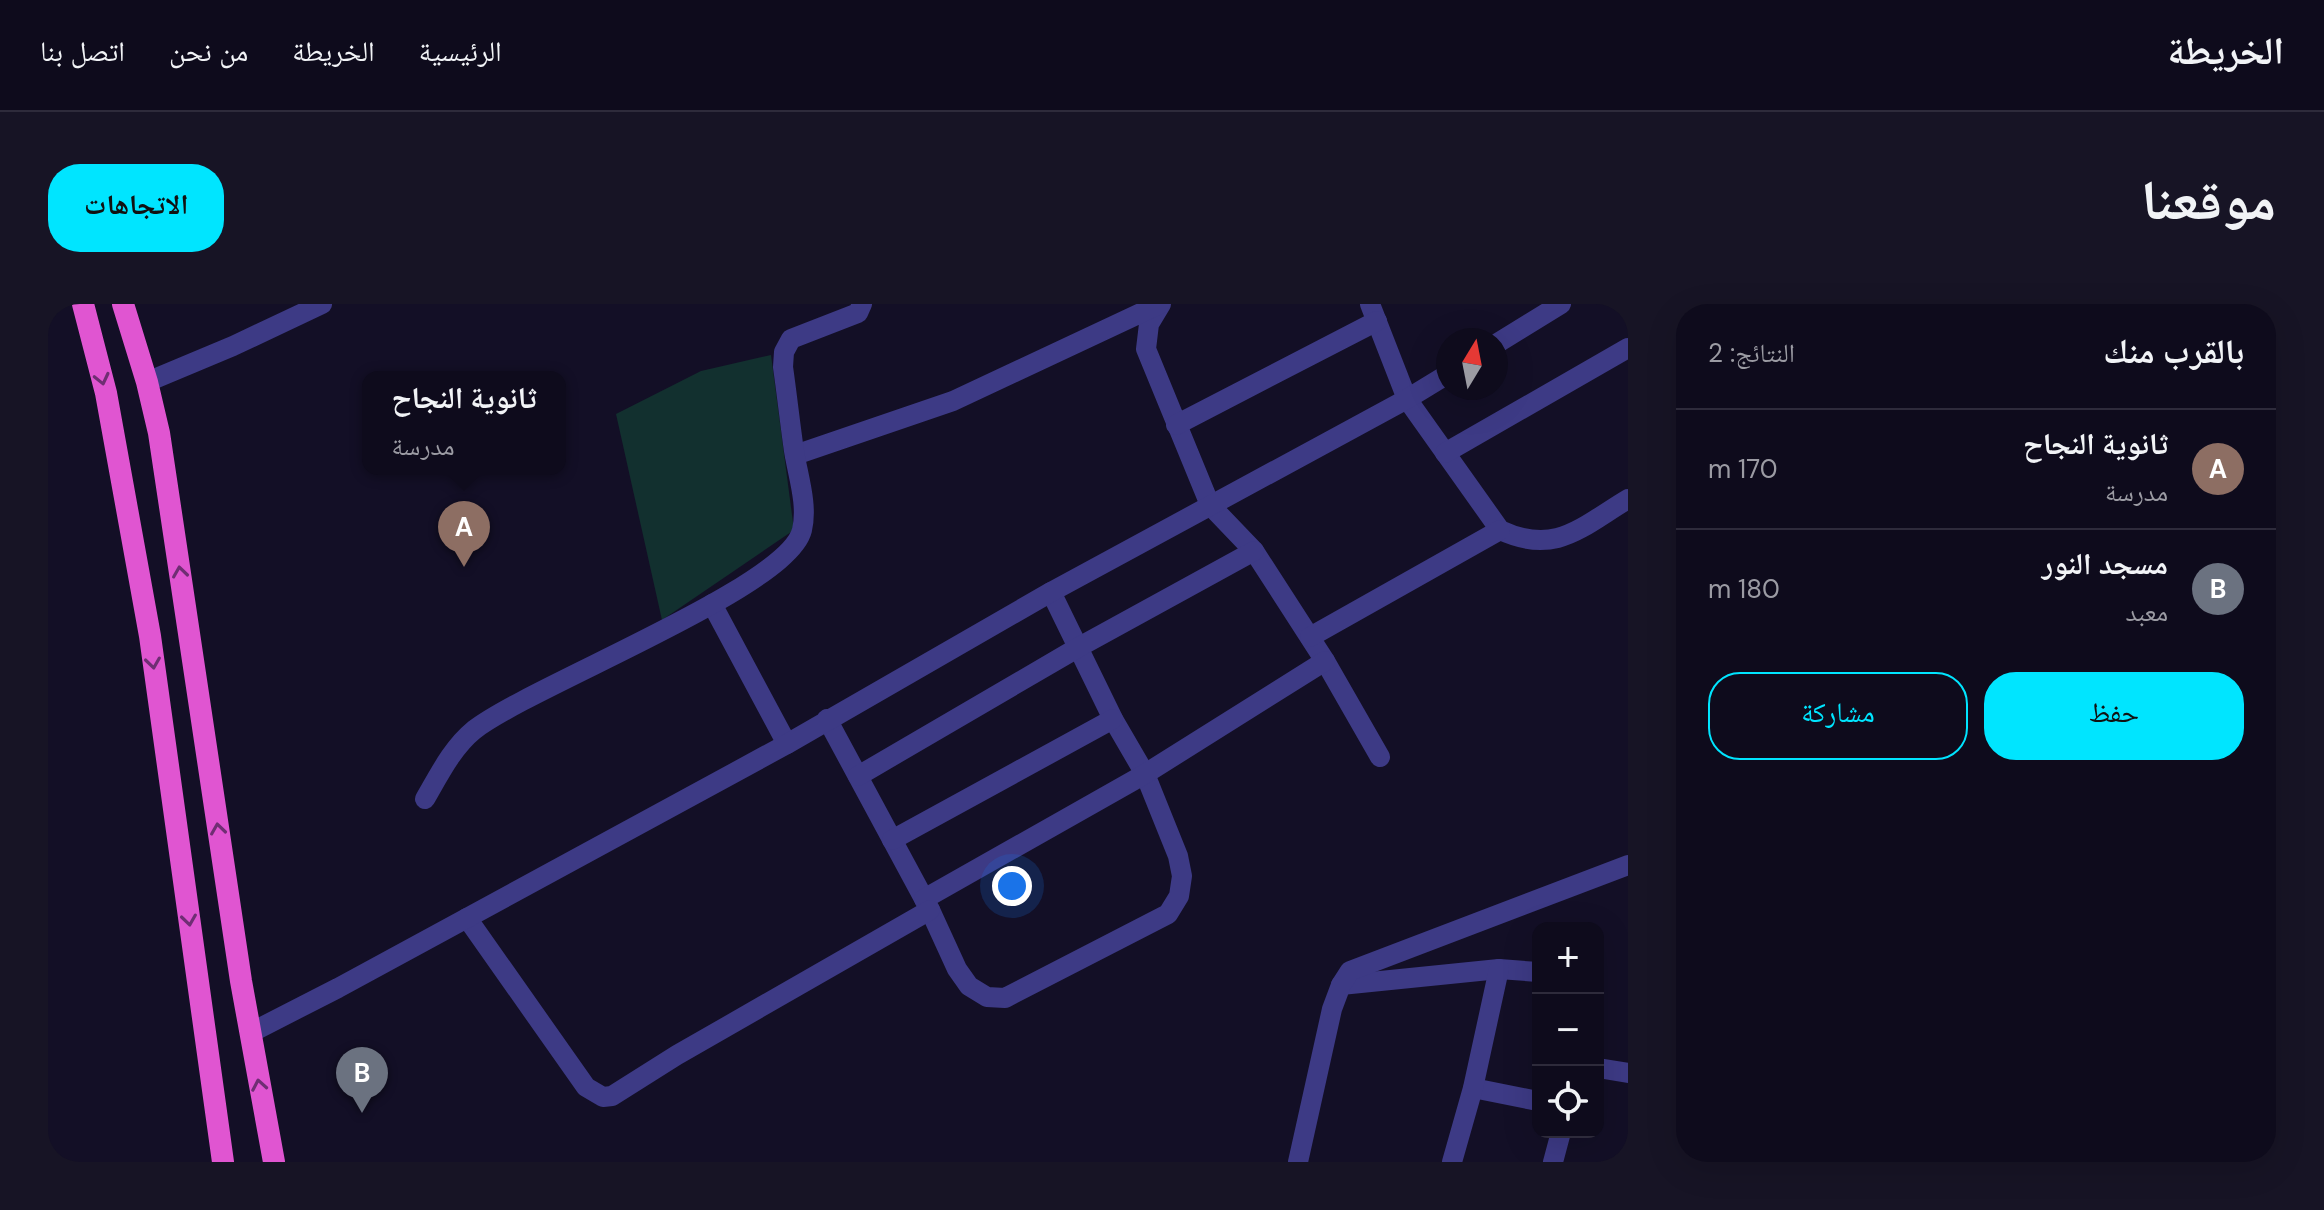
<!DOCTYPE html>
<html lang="ar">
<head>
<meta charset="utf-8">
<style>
  :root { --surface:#0e0b1c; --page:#171425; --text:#f1f3f6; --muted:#9b9ba3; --line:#2e2b3b; --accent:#00e5ff }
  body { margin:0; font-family:"DM Sans","Noto Naskh Arabic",sans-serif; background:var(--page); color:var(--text); direction:rtl }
  .controls { position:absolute; right:24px; bottom:24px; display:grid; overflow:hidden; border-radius:16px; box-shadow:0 8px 32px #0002 }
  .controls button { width:72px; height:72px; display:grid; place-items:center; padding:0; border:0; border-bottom:2px solid var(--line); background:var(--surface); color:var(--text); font:40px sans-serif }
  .compass { position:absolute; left:1388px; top:24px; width:72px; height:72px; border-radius:50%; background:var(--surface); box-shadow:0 8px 32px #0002; rotate:10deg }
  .you { position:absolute; left:964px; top:582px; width:28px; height:28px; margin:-20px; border:6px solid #fff; border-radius:50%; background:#1a73e8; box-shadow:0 0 0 12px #1a73e833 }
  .badge { display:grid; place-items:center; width:52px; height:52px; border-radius:50%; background:var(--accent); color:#fff; font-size:26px; font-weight:700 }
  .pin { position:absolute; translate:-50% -66px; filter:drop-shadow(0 2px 4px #0008) }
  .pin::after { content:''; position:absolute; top:42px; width:28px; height:24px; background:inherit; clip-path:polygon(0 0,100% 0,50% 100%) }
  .popup { position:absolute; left:314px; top:67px; width:204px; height:104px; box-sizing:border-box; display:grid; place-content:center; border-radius:16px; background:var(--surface); filter:drop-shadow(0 2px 6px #0005); font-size:26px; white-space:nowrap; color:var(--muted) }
  .popup b { font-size:30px; color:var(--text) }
  .popup::after { content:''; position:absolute; left:50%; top:100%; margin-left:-16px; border:16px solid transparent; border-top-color:var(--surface) }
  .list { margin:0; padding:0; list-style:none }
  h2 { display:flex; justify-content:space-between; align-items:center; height:104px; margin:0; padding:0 32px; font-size:34px }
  h2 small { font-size:26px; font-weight:400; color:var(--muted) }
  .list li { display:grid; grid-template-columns:52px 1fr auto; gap:24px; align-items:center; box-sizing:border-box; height:120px; padding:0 32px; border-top:2px solid var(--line) }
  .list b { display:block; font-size:30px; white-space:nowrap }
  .list p { margin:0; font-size:26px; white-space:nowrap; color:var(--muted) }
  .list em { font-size:26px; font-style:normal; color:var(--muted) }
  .actions { display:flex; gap:16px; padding:24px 32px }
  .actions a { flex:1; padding:18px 0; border:2px solid var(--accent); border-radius:32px; text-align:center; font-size:28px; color:var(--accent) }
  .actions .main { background:var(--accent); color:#111 }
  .icon { flex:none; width:44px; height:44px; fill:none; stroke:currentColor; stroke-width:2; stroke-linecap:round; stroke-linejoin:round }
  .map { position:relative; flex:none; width:1580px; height:858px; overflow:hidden; direction:ltr; border-radius:32px }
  header { display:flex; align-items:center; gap:48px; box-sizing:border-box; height:112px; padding:0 40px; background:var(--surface); border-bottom:2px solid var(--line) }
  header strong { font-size:38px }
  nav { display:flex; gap:44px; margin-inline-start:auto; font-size:28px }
  .intro { display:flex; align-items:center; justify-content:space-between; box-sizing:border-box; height:192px; padding:0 48px }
  h1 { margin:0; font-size:56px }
  .button { padding:20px 36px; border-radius:32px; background:var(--accent); color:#111; font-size:28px; font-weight:700 }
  main { display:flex; gap:48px; padding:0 48px }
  aside { flex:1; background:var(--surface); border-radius:32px; box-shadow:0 8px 32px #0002 }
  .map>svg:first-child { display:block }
</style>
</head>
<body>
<header>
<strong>الخريطة</strong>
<nav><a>الرئيسية</a><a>الخريطة</a><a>من نحن</a><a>اتصل بنا</a></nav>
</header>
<div class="intro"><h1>موقعنا</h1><a class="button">الاتجاهات</a></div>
<main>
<aside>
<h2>بالقرب منك<small>النتائج: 2</small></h2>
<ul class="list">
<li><span class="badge" style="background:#8d6e63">A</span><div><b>ثانوية النجاح</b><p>مدرسة</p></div><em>170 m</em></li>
<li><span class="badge" style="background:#6b7280">B</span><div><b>مسجد النور</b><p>معبد</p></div><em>180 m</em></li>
</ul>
<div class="actions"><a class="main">حفظ</a><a>مشاركة</a></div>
</aside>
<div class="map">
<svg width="1580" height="858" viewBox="0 0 1580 858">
  <rect width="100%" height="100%" fill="#130f26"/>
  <!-- green -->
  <polygon fill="#12302f" points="723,51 746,226 614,316 568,110 653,67"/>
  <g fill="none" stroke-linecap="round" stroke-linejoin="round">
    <!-- minor -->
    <g stroke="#3d3a85" stroke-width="20">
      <polyline points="1113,0 1101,20 1098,45 1162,201 1206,247 1277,357 1332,453"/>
      <path d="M1322,0L1359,95L1452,226C1508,252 1533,223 1580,195"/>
      <polyline points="1448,40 1513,0"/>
      <polyline points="99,78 185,42 274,0"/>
      <polyline points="1128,121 1329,17"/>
      <polyline points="1397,149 1580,44"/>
      <polyline points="747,151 905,97 1112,0"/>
      <polyline points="664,300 739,440"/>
      <polyline points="1262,333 1452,226"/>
      <polyline points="779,415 882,606 909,665 921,682 939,693 957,694 1120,610 1131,592 1134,572 1130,552 1097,470 1065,415 1003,288"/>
      <polyline points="810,472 1031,343 1206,247"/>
      <path d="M377,495C391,471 404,444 426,426C484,381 740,284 754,226C760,201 750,172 746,147C742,119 739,91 735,63L736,48L743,35L810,9L814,0"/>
      <polyline points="844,536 1065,415"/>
      <polyline points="876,595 1097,470 1277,357"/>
      <polyline points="419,614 538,783 555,793 564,792 629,751 882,606"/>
      <polyline points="1293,681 1451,665 1490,668"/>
      <polyline points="202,729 290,684 739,440 1003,288 1359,95 1400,70"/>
      <polyline points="1550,764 1580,769"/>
      <polyline points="1425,784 1490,797"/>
      <polyline points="1250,858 1284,705 1293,681 1302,667 1580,561"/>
      <polyline points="1404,858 1425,784 1451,665"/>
      <polyline points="1505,858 1513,828"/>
    </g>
    <!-- trunk -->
    <g stroke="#e055d1" stroke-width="22">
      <polyline points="35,0 58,89 102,332 175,858"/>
      <polyline points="75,0 99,78 111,129 193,677 226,858"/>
    </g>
  </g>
  <!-- one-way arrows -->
  <defs><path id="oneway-chevron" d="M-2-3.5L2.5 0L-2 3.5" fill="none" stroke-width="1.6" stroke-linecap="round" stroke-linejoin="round" transform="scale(2)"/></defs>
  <g stroke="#6f2e73">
    <use href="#oneway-chevron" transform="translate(54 75) rotate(77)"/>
    <use href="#oneway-chevron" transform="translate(132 268) rotate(-98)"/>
    <use href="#oneway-chevron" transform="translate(105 359) rotate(82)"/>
    <use href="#oneway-chevron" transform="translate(170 525) rotate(-98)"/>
    <use href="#oneway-chevron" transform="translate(141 616) rotate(82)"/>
    <use href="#oneway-chevron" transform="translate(211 781) rotate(-100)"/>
  </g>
</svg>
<div class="controls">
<button>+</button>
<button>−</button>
<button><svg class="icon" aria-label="locate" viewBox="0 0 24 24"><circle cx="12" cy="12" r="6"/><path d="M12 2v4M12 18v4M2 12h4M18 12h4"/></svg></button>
</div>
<svg class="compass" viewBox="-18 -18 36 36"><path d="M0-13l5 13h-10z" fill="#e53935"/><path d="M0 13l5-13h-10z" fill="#9b9ba3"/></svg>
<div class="you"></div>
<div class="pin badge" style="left:416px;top:263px;background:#8d6e63">A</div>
<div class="popup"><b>ثانوية النجاح</b>مدرسة</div>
<div class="pin badge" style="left:314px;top:809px;background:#6b7280">B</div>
</div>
</main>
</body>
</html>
